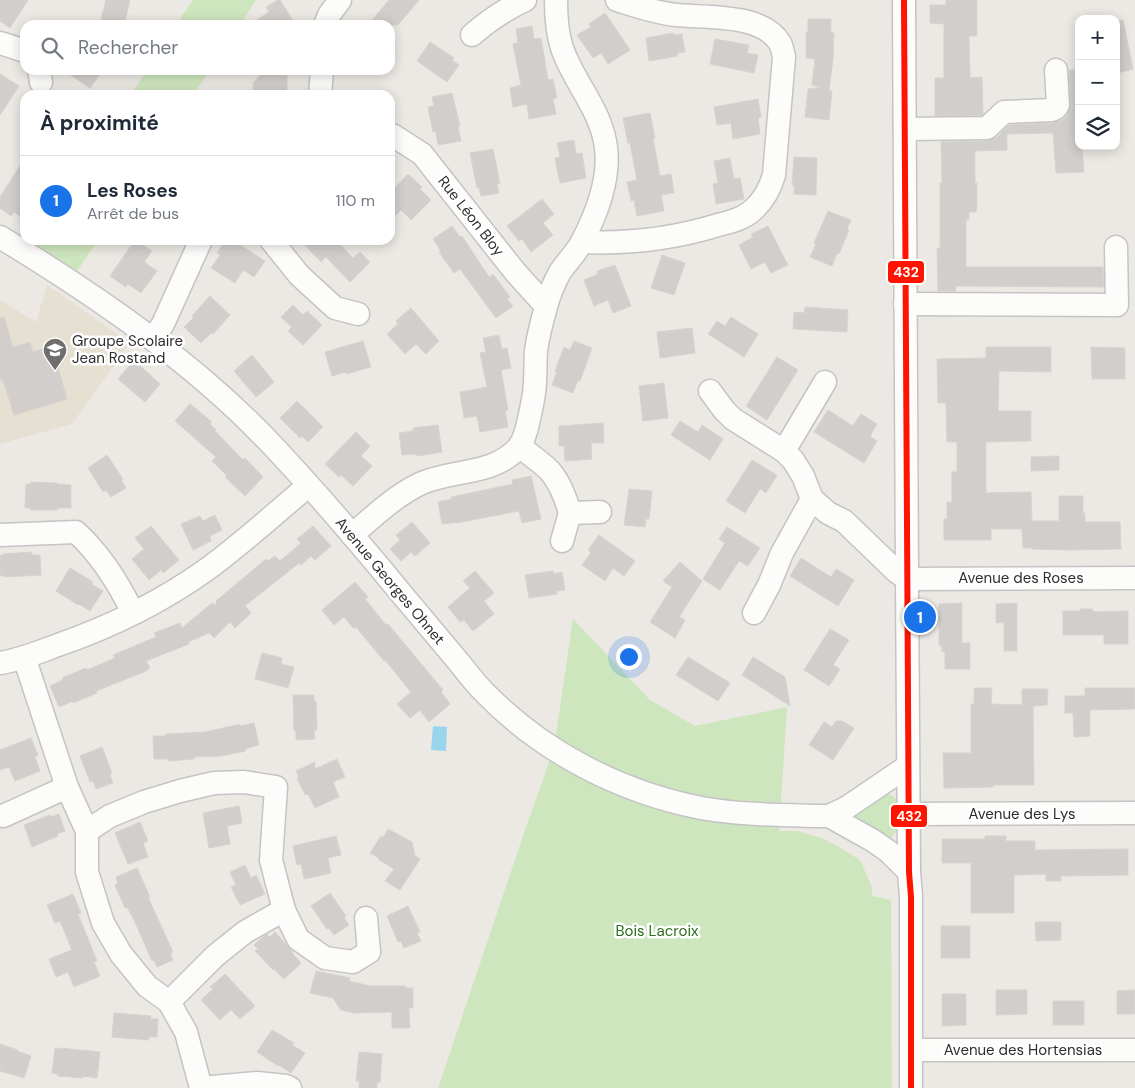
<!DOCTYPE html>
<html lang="fr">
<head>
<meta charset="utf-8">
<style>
  :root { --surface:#fff; --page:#f2f2f3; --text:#1f2937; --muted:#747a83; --line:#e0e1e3; --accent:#1a73e8 }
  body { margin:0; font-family:"DM Sans",sans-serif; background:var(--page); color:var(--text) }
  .controls { position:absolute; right:15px; top:15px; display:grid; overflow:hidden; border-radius:10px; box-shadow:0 2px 12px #0003 }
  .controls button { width:45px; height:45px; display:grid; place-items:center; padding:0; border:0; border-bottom:1px solid var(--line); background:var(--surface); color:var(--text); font:25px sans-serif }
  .you { position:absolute; left:628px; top:656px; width:18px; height:18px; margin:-12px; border:4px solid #fff; border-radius:50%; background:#1a73e8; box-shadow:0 0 0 8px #1a73e833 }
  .badge { display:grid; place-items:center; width:32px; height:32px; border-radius:50%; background:var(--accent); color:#fff; font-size:16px; font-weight:700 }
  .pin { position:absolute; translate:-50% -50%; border:2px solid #fff; box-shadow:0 1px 5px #0006 }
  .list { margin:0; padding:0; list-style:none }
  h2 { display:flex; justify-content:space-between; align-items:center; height:65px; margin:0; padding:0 20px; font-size:21px }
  h2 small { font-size:16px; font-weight:400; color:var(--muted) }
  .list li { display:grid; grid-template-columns:32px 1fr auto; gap:15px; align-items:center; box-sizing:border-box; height:90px; padding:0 20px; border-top:1px solid var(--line) }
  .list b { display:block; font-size:19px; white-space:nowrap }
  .list p { margin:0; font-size:16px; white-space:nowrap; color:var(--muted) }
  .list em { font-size:16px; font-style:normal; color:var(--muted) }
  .icon { flex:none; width:28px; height:28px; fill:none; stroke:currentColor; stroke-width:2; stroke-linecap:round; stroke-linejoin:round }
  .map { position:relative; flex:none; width:1135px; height:1088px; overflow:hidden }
  .search { position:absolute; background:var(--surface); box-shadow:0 2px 12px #0003; left:20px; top:20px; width:375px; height:55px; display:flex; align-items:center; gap:12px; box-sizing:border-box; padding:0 18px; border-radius:15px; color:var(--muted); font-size:19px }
  .panel { position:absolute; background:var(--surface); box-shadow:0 2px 12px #0003; left:20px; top:90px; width:375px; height:155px; border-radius:15px }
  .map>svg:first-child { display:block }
</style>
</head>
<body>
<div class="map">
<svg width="1135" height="1088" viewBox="0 0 1135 1088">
  <rect width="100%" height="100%" fill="#ece8e4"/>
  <!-- education -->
  <polygon fill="#e6e0d3" points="47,285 130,343 72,424 0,444 0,300 36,322"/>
  <!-- green -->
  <g fill="#cee6be">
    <polygon points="193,0 256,0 240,25 176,25"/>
    <polygon points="147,70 210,70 193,95 131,95"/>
    <path d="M36,240H98L77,271C61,265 46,255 34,243Z"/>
    <polygon points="573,619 650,700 695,726 787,707 779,831 798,831 821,838 839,847 860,860 872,887 872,896 891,900 892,1088 438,1088 523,836 554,748"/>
    <polygon points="886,794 893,796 898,801 898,829 890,839 888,839 853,819 851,814"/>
  </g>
  <!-- water -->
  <polygon fill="#99d6ec" points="433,726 447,727 446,751 431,750"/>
  <!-- building -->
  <g fill="#d1cecb" stroke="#d7d4d0">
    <polygon points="0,0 28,0 10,28 0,21"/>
    <polygon points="106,0 130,0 124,25 102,25 103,19 101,19"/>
    <polygon points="278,0 280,0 296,25 249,25 269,12 266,7"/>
    <polygon points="389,0 419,0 398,25 368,25"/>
    <polygon points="946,0 977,0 977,36 969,36 970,78 982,77 983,113 982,115 935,116 935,78 944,78 944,24 930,23 930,5 946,5"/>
    <polygon points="605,13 630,50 608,64 601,53 593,58 577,35 591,27 589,24"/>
    <polygon points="808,19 831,19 831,33 834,33 833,59 829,91 832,91 829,120 805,117 808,89 822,87 812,85 815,59 806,58 806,32 808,32"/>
    <polygon points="1123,20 1133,69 1118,73 1116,62 1116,21"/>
    <polygon points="532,26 534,39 541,38 548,80 553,79 557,98 553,99 556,114 529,119 527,104 513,107 510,88 521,85 513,44 518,43 516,29"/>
    <polygon points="673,33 674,35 682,34 685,52 677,53 678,56 649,61 646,38"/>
    <polygon points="715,39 749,45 747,53 758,55 754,73 710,64"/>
    <polygon points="430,42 454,58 452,60 459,65 447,82 417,61"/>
    <polygon points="63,70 103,70 90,88"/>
    <polygon points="265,70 287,70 287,95 253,95 253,83"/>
    <polygon points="1069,70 1079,70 1079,146 1082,146 1084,172 1056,173 1053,133 1007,134 1007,150 975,151 975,183 977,183 977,203 976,212 969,212 969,220 966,220 966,267 1103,267 1104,287 956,286 956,291 938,291 937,248 940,248 940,183 942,183 941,142 987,141 996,138 1009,125 1053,123 1062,120 1067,116 1071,105"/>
    <polygon points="0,74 19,86 0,115"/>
    <polygon points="452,93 460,126 458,127 461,141 438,145 436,132 433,132 428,107 434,106 432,97"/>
    <polygon points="758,99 761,117 758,118 760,134 733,139 731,123 717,125 714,107"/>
    <polygon points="650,113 655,138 653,138 660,176 671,174 674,193 661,195 664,211 637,216 634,200 631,201 627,182 637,180 630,143 628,143 623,118"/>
    <polygon points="574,140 576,154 582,153 586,178 560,183 555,158 560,157 557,143"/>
    <polygon points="493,149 500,184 497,184 499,193 481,196 479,188 477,188 470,153"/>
    <polygon points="794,157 817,158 816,195 794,194 794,185 792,185"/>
    <polygon points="25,158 25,220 14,212 11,216 0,208 0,197"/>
    <polygon points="730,158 734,179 740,178 744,199 716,204 713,184 718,183 714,161"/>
    <polygon points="408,174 422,187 420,189 431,200 411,220 401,210 390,221 390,193"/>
    <polygon points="542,199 554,214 543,223 553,235 531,252 522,239 519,241 507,226"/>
    <polygon points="828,211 851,220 847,229 849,230 839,254 837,253 832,266 810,257 816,244 814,243"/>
    <polygon points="452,226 460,237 462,236 489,277 493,274 510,297 507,299 513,306 496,318 460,269 454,273 439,252 441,251 433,239"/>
    <polygon points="768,226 788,265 771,273 765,262 751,269 739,245 753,237 751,234"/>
    <polygon points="135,240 152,251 144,262 157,271 141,293 128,284 126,287 110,276"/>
    <polygon points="226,240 232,240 265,261 254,277 243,270 235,283 211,268 220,255 217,253"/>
    <polygon points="300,240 336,240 353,258 360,252 370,262 350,282 326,257 321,262"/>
    <polygon points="662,255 685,263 674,295 651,288"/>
    <polygon points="615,265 631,306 613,313 608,300 594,306 584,280 598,274 597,271"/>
    <polygon points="210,296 230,315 213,334 211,333 201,343 184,327 194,317 192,316"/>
    <polygon points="293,305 303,315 307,311 322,325 303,345 288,331 292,327 281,317"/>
    <polygon points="805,307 848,310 847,332 793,329 794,312 804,313"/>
    <polygon points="411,308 439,341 426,354 416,344 405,354 387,334 398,324 396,321"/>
    <polygon points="0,317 4,317 13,347 30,342 33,352 52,346 67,399 14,415 3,380 0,380"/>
    <polygon points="731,317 758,334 744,357 708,334 717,321 725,326"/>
    <polygon points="692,328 695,353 660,358 657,332"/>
    <polygon points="499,335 502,349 507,348 511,368 501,370 508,410 505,411 508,427 480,432 477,416 464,418 460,392 487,387 480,353 486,352 483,338"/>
    <polygon points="363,341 371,367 346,374 346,372 332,376 325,352"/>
    <polygon points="574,341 592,348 580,381 578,380 573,393 552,385 557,372 555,371 564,347 570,350"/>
    <polygon points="986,347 1051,347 1051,372 999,371 998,411 1031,411 1031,441 986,442 986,493 1031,492 1032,521 1059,521 1059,496 1083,496 1083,513 1085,513 1085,522 1120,522 1121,549 1070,550 1032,549 1032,548 1023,548 1022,529 991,529 991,540 944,540 944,519 947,519 947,502 952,502 952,472 957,472 957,442 947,442 946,403 938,403 937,359 986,358"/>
    <polygon points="1091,347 1125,348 1125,379 1092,379"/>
    <polygon points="252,355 274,382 256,397 234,371"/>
    <polygon points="777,357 798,370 767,420 746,406"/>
    <polygon points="134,360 160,384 145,402 118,379"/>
    <polygon points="664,383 668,418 643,421 639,386"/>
    <polygon points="297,401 323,427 308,442 302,436 300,438 280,418"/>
    <polygon points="190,404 212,422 210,424 216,430 215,431 243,460 245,458 263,477 245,496 225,477 227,476 212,461 216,457 175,421"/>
    <polygon points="828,410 853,426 861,414 877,424 870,436 877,441 864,463 814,432"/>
    <polygon points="680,421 698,432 702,425 723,439 710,460 671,435"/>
    <polygon points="603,423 604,443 591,443 592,459 565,461 564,446 559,446 559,426"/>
    <polygon points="438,425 442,452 417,456 416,454 402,455 399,433 413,431 413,428"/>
    <polygon points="356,432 370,446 361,456 372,466 353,486 341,475 339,477 325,464"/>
    <polygon points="107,455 123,479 121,480 126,488 111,497 106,490 103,492 88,468"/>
    <polygon points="1059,456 1059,470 1031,471 1031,457"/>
    <polygon points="752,460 777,475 766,493 760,489 745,513 726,501"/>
    <polygon points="531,476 541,519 522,523 519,511 457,523 457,522 442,524 438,502 452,499 451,497 513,484 512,480"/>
    <polygon points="31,482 57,483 57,484 71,485 71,508 58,508 57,510 31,510 31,508 25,508 26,484 31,484"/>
    <polygon points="629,489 652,491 649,519 646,519 645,527 624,525"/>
    <polygon points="215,515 222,530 210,536 211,541 193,550 181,524 200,516 203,521"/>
    <polygon points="412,522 430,543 415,556 411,552 401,561 390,549 400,540 396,535"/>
    <polygon points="151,526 179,560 163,573 161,570 149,580 132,559 144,549 135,538"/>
    <polygon points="313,526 331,546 315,560 311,556 301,565 299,563 245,606 251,613 235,628 230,622 214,638 209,633 188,642 189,644 146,661 150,668 144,672 96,691 97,693 73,703 73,701 59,707 50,686 63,680 62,678 86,668 87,670 115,658 113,655 156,637 154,633 180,623 182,628 212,603 215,605 217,603 216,601 266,559 268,561 275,556 280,561 301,543 297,539"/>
    <polygon points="727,527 760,548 748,566 739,561 720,590 703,579 725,543 719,539"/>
    <polygon points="599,535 635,561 624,576 613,568 605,581 582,565 591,553 588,550"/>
    <polygon points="32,552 32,555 40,555 41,575 4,577 4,575 0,576 0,555 3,555 3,554"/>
    <polygon points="801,558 831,577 836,569 854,580 838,606 790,576"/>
    <polygon points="680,562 702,581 679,617 685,620 675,638 650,622 672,587 663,581"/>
    <polygon points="70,568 93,582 91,584 103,591 90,611 79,604 78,605 56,591"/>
    <polygon points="475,571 494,593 484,601 494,614 473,631 464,620 460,622 448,607 470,588 463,581"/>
    <polygon points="553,571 554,574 562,572 565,590 556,591 557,594 529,598 525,575"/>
    <polygon points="355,582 368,597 365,599 386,625 388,624 443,690 441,692 450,704 429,722 420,710 410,718 397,704 411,692 385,660 384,661 356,627 354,629 344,617 334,625 322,610"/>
    <polygon points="962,603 962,643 970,643 970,669 945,669 945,652 942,652 942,646 939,645 939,604"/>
    <polygon points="1017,603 1017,651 1004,651 1004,622 996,623 996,604"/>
    <polygon points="1080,609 1092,609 1094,612 1128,611 1128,644 1104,644 1104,635 1063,635 1063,611 1080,611"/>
    <polygon points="830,629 849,640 833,665 840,669 829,686 804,670"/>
    <polygon points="262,653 282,658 281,664 294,667 288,688 255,679"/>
    <polygon points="688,657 730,683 718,701 676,675"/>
    <polygon points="753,657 785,677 790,706 742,675"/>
    <polygon points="974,688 992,688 991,704 1022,705 1022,689 1048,689 1047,705 1033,706 1034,785 993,785 993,787 944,788 943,753 971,753 971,704 974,704"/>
    <polygon points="1085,688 1135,688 1135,709 1090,710 1090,736 1074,737 1073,713 1065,713 1065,696 1085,696"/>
    <polygon points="293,695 314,695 314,702 316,701 317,730 314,730 315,739 296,740 296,731 294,731"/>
    <polygon points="836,721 842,721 854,728 833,760 809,745 824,722 832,727"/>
    <polygon points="254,723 259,745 245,749 246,751 221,756 194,757 194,759 168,761 168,759 154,759 153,736 166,736 166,734 206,732 240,724 240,726"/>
    <polygon points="31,738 38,755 35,757 40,771 15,781 9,767 0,770 0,750"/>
    <polygon points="102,747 112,773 110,775 113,783 96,789 93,781 90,782 80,756"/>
    <polygon points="337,759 345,777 333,782 339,797 315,808 308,794 305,795 297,778 299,777 296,771 315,762 315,769"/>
    <polygon points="239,806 242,823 227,826 230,844 209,848 203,813"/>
    <polygon points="59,814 65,831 57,834 58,836 32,847 24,825 50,815 51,817"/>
    <polygon points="140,822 148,841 143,843 148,857 128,864 115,833"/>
    <polygon points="388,829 412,842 415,856 420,859 400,890 385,881 394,869 378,859 379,858 370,853 381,836 383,838"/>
    <polygon points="336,836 341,855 328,858 331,873 304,879 301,864 297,865 293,846"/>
    <polygon points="985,836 1006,836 1006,841 1035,841 1035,850 1128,849 1128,875 1061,876 1061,881 1046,881 1046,874 1014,875 1014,913 971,913 971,863 942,863 942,839 985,839"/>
    <polygon points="245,865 251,878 256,875 265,894 240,905 231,887 236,885 230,872"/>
    <polygon points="137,868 150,897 148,897 173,952 170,953 173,960 157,967 154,960 152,961 134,920 127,907 125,908 115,885 118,883 116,877"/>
    <polygon points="330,893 346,916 344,918 349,925 334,935 329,928 327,929 311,906"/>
    <polygon points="73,894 81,913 78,914 97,961 94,962 100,976 74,987 68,972 56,977 49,959 72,950 60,921 55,923 47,905"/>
    <polygon points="408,906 420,932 417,933 421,941 404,948 401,941 398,942 387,916"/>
    <polygon points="1035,922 1061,922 1061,940 1036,941"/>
    <rect x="941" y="926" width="29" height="32"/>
    <polygon points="275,932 293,952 292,953 301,963 284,979 274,969 273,970 255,951 258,949 254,945 264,936 267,934 270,937"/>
    <polygon points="316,971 350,978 349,981 370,986 406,986 406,988 413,988 413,1008 409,1008 410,1028 392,1028 392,1012 355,1013 341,1010 333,998 310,993"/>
    <polygon points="225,974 255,1006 240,1019 231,1010 220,1020 201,1000 213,989 210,987"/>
    <polygon points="996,990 1027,990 1027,1014 996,1015"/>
    <polygon points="1135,990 1135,1014 1117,1014 1117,991"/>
    <polygon points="942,994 966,994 966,1025 942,1026"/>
    <rect x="1053" y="1001" width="31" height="24"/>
    <polygon points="114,1013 151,1016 150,1019 158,1019 157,1037 149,1037 149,1040 112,1037"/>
    <polygon points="272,1030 294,1043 292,1045 305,1053 291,1073 279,1065 278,1066 257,1052"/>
    <polygon points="0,1044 18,1050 17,1051 31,1056 24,1078 0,1071"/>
    <polygon points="55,1048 60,1049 60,1048 100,1052 97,1078 83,1076 83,1078 58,1076 58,1074 52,1073"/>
    <polygon points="359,1052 382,1054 380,1082 377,1083 377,1088 359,1088 359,1081 356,1081"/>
  </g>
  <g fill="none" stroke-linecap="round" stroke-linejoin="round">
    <defs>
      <g id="minor">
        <polyline points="904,0 907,579 909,872 911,897 911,1088"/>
        <polyline points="325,25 329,15 340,0"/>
        <path d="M472,35C489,20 504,10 525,0"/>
        <polyline points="0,43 25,51"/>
        <polyline points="39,70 41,82"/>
        <polyline points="320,95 322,70"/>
        <polyline points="905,129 987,128 1004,112 1052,110 1056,108 1058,105 1056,70"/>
        <polyline points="390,135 394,136 422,154 516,273 546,306"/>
        <path d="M0,237C97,296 195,363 273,446C317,493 359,542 400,592C419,615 438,637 457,660C466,671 474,682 484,692C542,752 620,792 701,808C741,815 781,815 821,816H829L846,808L908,766"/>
        <polyline points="271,240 299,275 335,308 358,314"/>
        <path d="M582,242C629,244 673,239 718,225C730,222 743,219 753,210C764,200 770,189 774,175L784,57C783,52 782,47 780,43C762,13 706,18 676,15C656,13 636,6 617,0"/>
        <polyline points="905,304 1117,305 1116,247"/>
        <polyline points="153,339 163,324 201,240"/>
        <polyline points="710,391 724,410 733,419 784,451 793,460 803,476 812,499 828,513 844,521 897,572 907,579"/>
        <path d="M519,446C529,454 541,462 550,471C560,483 566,499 570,513"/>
        <polyline points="784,451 825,382"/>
        <path d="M0,535L76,532C100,554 119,584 133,613"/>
        <path d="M352,535C373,517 397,494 422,483C454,469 493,476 519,447C525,439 527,428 529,419C531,410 533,401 534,393C536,379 535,365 536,351C538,336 542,321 546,307C549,295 554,283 560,272C567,262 576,253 582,242C596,215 610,179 606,148C602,111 574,83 562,48C557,33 556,16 556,0"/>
        <polyline points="562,541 570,513 600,512"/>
        <polyline points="907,579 1135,578"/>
        <polyline points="754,613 769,585 782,553 812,499"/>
        <polyline points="24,657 67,787 87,831 87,872 103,923 121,954 147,986 169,1002 186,1032 201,1088"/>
        <path d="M0,663C20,660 39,652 58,645C110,627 161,602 206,570C242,544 274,514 308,486"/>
        <polyline points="909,814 1135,813"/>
        <polyline points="3,816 67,787"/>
        <polyline points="829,816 872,840 888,851 909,872"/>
        <polyline points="87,831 110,816 144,802 180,791 214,783 244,782 276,787 271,860 284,910 298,939 325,958 353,962 369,952 366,918"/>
        <polyline points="169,1002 215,956 245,932 284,910"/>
        <polyline points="912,1050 1135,1050"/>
        <polyline points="201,1088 257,1083 286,1086 290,1088"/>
      </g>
    </defs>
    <!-- minor casing -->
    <use href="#minor" stroke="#c5c4c5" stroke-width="25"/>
    <!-- minor -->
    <use href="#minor" stroke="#fcfcfb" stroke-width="22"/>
    <defs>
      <polyline id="bus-1" points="904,0 909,872 911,897 911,1088"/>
    </defs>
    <!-- bus-1 casing -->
    <use href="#bus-1" stroke="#fff" stroke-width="10"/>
    <!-- bus-1 -->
    <use href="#bus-1" stroke="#ff1400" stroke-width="6"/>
  </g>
  <!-- icons -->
  <defs>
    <symbol id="school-pin" viewBox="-11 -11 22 30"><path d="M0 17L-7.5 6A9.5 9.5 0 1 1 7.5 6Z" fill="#706f6e" stroke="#fff"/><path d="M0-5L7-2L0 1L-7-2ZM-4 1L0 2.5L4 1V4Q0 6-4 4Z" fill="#fff"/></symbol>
  </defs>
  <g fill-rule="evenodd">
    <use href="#school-pin" x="41" y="336" width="28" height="38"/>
  </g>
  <g text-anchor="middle" stroke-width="5" stroke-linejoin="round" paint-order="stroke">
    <!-- street labels -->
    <g font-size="15" fill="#2e2e2e" stroke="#fff">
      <text transform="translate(471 216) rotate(52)" y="5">Rue Léon Bloy</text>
      <text x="1021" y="583">Avenue des Roses</text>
      <text transform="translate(390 581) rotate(50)" y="5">Avenue Georges Ohnet</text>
      <text x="1022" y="819">Avenue des Lys</text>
      <text x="1023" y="1055">Avenue des Hortensias</text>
    </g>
    <!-- poi labels -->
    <g font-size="15" fill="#2e2e2e" stroke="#fff" text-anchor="start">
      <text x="72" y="346">Groupe Scolaire<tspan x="72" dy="17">Jean Rostand</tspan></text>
    </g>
    <!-- park labels -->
    <g font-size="15" fill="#2c6e1b" stroke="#fff">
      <text x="657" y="936">Bois Lacroix</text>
    </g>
  </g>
  <g stroke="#fff" stroke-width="2">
    <rect x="887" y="260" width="38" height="24" rx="5" fill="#ff1400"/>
    <rect x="890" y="804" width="38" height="24" rx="5" fill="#ff1400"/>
  </g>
  <g font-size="14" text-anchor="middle" font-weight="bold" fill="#fff">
    <text x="906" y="277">432</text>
    <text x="909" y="821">432</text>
  </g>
</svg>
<div class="controls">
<button>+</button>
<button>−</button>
<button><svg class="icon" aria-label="layers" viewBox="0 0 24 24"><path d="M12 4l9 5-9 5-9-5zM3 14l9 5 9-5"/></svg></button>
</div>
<div class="you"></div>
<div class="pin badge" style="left:920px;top:617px">1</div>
<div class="search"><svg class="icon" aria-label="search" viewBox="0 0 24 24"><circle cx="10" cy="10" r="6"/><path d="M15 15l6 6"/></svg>Rechercher</div>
<section class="panel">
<h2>À proximité<small></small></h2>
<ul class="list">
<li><span class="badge">1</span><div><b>Les Roses</b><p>Arrêt de bus</p></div><em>110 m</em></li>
</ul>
</section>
</div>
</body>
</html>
